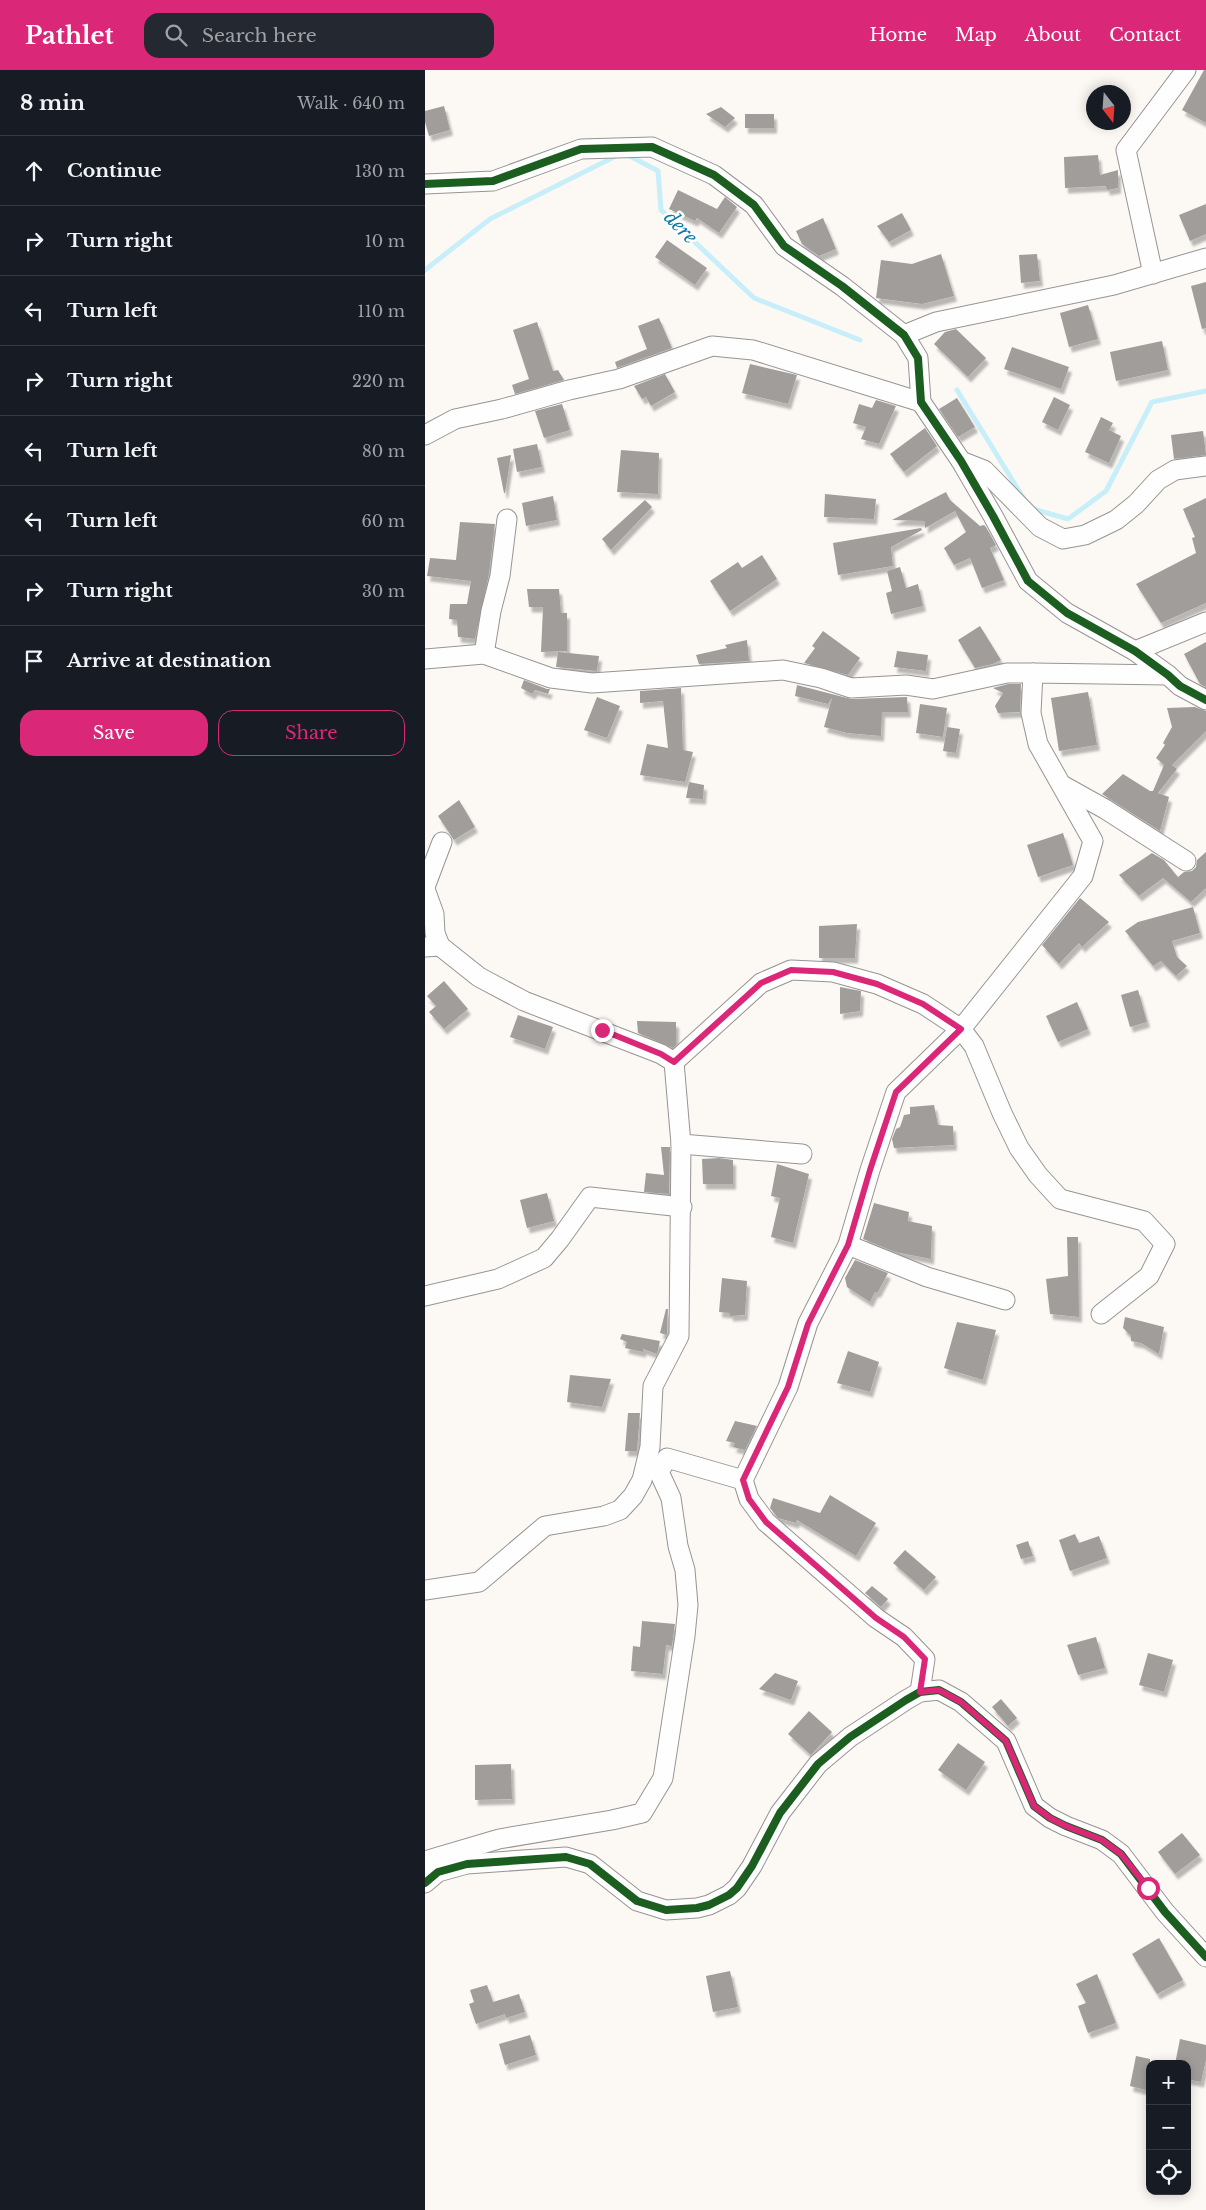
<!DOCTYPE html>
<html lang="en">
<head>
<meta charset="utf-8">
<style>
  :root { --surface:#171b24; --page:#242831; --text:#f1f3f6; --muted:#9ea1a6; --line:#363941; --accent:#db2777 }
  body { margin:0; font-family:"Libre Baskerville",serif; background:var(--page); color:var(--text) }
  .controls { position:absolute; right:15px; bottom:15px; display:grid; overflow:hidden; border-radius:10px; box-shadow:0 2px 12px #0003 }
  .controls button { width:45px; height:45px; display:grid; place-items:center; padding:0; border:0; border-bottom:1px solid var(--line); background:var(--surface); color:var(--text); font:25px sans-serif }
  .compass { position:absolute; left:661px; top:15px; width:45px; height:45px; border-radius:50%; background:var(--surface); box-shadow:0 2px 12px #0003; rotate:163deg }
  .stop { position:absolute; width:15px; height:15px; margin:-11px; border:4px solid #db2777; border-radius:50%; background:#fff }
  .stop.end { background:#db2777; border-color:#fff; box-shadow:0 1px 5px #0008 }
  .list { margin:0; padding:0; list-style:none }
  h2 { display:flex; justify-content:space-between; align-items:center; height:65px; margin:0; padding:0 20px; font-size:21px }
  h2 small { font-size:16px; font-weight:400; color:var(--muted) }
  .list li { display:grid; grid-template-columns:32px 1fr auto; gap:15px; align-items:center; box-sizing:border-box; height:70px; padding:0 20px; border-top:1px solid var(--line) }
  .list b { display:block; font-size:19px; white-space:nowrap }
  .list em { font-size:16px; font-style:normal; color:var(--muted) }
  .actions { display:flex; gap:10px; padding:15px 20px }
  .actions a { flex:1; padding:11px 0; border:1px solid var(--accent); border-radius:15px; text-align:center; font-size:18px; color:var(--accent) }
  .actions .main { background:var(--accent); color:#fff }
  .icon { flex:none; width:28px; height:28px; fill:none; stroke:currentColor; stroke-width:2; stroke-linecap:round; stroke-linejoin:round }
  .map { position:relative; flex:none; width:781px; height:2140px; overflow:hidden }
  header { display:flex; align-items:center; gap:30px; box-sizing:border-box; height:70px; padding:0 25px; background:var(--accent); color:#fff }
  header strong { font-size:24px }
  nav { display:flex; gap:28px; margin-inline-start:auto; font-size:18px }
  .search { width:350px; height:45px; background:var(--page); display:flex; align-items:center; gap:12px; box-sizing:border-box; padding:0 18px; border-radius:15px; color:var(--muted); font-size:19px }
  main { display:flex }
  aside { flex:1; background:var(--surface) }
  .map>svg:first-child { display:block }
</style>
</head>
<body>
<header>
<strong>Pathlet</strong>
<div class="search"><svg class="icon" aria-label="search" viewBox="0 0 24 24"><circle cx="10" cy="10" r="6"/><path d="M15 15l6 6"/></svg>Search here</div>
<nav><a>Home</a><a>Map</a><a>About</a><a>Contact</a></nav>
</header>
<main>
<aside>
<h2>8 min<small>Walk · 640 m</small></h2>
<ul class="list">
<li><svg class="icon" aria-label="ahead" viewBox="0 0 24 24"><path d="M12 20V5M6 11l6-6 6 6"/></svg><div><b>Continue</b></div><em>130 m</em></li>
<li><svg class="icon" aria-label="right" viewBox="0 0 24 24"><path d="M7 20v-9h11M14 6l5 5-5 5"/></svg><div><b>Turn right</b></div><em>10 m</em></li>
<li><svg class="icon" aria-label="left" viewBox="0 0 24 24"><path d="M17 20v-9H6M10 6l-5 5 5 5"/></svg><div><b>Turn left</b></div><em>110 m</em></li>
<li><svg class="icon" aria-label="right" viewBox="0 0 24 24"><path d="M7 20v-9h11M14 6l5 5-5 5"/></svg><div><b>Turn right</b></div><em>220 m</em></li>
<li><svg class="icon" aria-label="left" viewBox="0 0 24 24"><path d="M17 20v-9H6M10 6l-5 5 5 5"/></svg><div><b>Turn left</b></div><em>80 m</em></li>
<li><svg class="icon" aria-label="left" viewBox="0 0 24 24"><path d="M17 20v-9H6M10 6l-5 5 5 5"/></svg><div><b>Turn left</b></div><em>60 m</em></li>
<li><svg class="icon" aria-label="right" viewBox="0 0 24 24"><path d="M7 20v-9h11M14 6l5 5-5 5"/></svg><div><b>Turn right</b></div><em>30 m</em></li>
<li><svg class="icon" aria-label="arrive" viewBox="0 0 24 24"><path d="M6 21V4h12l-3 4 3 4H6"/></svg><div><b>Arrive at destination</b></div></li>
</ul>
<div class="actions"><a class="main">Save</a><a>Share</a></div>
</aside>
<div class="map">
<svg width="781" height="2140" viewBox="0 0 781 2140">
  <defs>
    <filter id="shadow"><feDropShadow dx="3" dy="5.5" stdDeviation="1" flood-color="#0004"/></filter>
  </defs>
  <rect width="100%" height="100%" fill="#fcf9f5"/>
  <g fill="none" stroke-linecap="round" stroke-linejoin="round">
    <!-- stream -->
    <g stroke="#c8eff9" stroke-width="5">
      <polyline points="201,84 233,101 236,140 329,228 435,270"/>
      <polyline points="0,200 65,149 193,85"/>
      <polyline points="532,320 599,429"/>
      <polyline points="605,438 643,449 681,421 727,332 781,321"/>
    </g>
  </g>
  <!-- building -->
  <g fill="#a09d9a" filter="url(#shadow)">
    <polygon points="779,0 781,0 781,53 757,40"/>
    <polygon points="19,36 25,60 4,66 0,52 0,41"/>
    <polygon points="296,37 310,48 300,57 281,44"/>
    <rect x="320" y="44" width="29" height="14"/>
    <polygon points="673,85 675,105 693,100 693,118 682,120 681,116 640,118 639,87"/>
    <polygon points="253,120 292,139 300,127 312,137 294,163 272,148 270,151 244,139"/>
    <polygon points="781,134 781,164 765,171 754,145"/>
    <polygon points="477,143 486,160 464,172 452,156"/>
    <polygon points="398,148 411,179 394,186 377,174 371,161"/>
    <polygon points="242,170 282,198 270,215 230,187"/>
    <polygon points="516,184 529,226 497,234 451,228 456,190 487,194"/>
    <polygon points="612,184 615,211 596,213 594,185"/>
    <polygon points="781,212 781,258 777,259 766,216"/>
    <polygon points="663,235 673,269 644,277 635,243"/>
    <polygon points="234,248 247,278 192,298 190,292 222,279 213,256"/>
    <polygon points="112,252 128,301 133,300 139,310 90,324 87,315 104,309 88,260"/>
    <polygon points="531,259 561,288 543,307 509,274 520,262"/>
    <polygon points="737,271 743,300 691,311 685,282"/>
    <polygon points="587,277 644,297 636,319 579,299"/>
    <polygon points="325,294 372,305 363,334 317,323"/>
    <polygon points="240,304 250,322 226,336 221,327 217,329 209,316"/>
    <polygon points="629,327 645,335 633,360 617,352"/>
    <polygon points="532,328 550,357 533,367 514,339"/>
    <polygon points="451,330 471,336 454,374 436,369 441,357 428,353 434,334 447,338"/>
    <polygon points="137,334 145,360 119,368 110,341"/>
    <polygon points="676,347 688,353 684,360 696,366 684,393 660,382"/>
    <polygon points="500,358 512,376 479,402 465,384"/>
    <polygon points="778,361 781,385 749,389 746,365"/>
    <polygon points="112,374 117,397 92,402 88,379"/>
    <polygon points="196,380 234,383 233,424 192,422"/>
    <polygon points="86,385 80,423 79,423 72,388"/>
    <polygon points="521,422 525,430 555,456 559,455 561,457 571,475 565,478 579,510 557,518 545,488 529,495 519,478 541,462 530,441 500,458 500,451 467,450"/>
    <polygon points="400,424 451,429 449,449 399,447"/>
    <polygon points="128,426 132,450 101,456 97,433"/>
    <polygon points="781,428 781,533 736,553 711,514 771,483 767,468 770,467 758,439"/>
    <polygon points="220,430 227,437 186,480 177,469"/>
    <polygon points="35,452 70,454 64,504 50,569 33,567 32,550 24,549 25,534 42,534 46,511 2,506 5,488 31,490"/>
    <polygon points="496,458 497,460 466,477 468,496 413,505 408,473"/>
    <polygon points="337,485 352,509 305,541 285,511 313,492 317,498"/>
    <polygon points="475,497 481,518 493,514 498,536 466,544 461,523 467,521 462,501"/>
    <polygon points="102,519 134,519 136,543 142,543 142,581 116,582 118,537 104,537"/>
    <polygon points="555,556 576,590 568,594 550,598 533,570"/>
    <polygon points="398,561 435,588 423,605 379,593 390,578 387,576"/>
    <polygon points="322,570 324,591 274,594 271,585 302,578 300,575"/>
    <polygon points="781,572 781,617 775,614 759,584"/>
    <polygon points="472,581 503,585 501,601 469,597"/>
    <polygon points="133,582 174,586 172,601 131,597"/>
    <polygon points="99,610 122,619 125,619 123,624 110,620 107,624 96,618"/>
    <polygon points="583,614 596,614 595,642 573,643 570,636 578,623 568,618"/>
    <polygon points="372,615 426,629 482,627 483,642 457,642 456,666 422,663 399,657 407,628 403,634 370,626"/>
    <polygon points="256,618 258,680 268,682 260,712 215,705 222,674 243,678 238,631 215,633 215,621"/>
    <polygon points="663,622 672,675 634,681 626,628"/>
    <polygon points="172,627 195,636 182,668 159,660"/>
    <polygon points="495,634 522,638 518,667 491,663"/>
    <polygon points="770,637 781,641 781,661 747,695 752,699 733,723 744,727 735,761 677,724 698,704 725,721 728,721 739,695 731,688 740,675 738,673 747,657 742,638"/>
    <polygon points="522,657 535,659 531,683 518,681"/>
    <polygon points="264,712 279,715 278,729 261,728"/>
    <polygon points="34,730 50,757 29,770 13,746"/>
    <polygon points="638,763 648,795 613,807 602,775"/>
    <polygon points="781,782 781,818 766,832 738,808 714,826 694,805 727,783 739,790 753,807 759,802 767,801 771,797 772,790"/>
    <polygon points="655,828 684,852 657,877 654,873 634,894 617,875"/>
    <polygon points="768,837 775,863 747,871 752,887 762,896 751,906 736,891 728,896 700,861 713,852"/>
    <polygon points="432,854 430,888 394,888 394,856"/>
    <polygon points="19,911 43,939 19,959 4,942 11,936 2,926"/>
    <polygon points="415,917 436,921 435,941 415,944"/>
    <polygon points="713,920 722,952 705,957 696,925"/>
    <polygon points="652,932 663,959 633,972 621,946"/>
    <polygon points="93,945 128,957 120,979 85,967"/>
    <polygon points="212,951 251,952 251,975 248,978 213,963"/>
    <polygon points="509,1035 513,1055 528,1056 529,1075 469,1078 467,1069 471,1059 475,1057 479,1045 485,1044 485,1037"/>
    <polygon points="236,1077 245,1077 244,1124 219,1122 221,1103 239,1105"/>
    <polygon points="294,1088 308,1090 308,1114 278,1114 277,1089"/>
    <polygon points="352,1094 384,1104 368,1173 346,1167 355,1128 346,1126"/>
    <polygon points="122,1123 129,1151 102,1158 95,1130"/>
    <polygon points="449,1133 484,1142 483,1151 507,1156 506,1189 470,1182 438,1169"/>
    <polygon points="642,1167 653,1167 654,1247 625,1244 621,1209 643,1206"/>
    <polygon points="430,1190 463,1203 453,1222 450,1222 445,1232 422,1217 420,1208"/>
    <polygon points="297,1208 322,1211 320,1245 305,1246 305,1243 294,1242"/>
    <polygon points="241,1239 243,1239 242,1265 235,1263"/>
    <polygon points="700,1247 739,1257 734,1284 716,1273 706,1271 706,1266 698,1258"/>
    <polygon points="532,1252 571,1260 558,1310 519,1298"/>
    <polygon points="197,1264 235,1271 232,1284 218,1279 218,1282 200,1278 202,1272 195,1269"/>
    <polygon points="423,1281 454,1292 445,1322 412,1313"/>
    <polygon points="145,1305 186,1309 177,1337 142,1332"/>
    <polygon points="203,1343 215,1343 212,1381 200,1381"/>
    <polygon points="310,1351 332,1356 320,1380 308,1377 310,1373 301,1371"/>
    <polygon points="405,1425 451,1453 431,1486 372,1450 371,1453 353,1448 345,1438 348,1428 395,1443"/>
    <polygon points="650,1464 654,1473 674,1466 682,1488 645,1501 634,1470"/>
    <polygon points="603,1471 608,1486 596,1489 591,1475"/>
    <polygon points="480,1480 511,1507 499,1520 468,1493"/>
    <polygon points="447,1516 463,1529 456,1537 440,1523"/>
    <polygon points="217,1551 250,1554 247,1576 241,1575 238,1604 206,1601 208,1576 215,1577"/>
    <polygon points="671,1567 680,1598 653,1605 642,1575"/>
    <polygon points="723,1583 748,1590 739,1622 714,1615"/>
    <polygon points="350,1603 373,1611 366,1630 334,1619"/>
    <polygon points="576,1629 592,1648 583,1656 567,1637"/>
    <polygon points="384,1641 407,1662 386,1685 363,1664"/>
    <polygon points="533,1673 560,1692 541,1720 513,1700"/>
    <polygon points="86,1694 87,1729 50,1730 50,1695"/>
    <polygon points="757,1763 775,1785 750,1804 733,1782"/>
    <polygon points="734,1868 758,1910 732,1924 707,1884"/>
    <polygon points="305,1901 313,1937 288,1942 281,1906"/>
    <polygon points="672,1904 691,1953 663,1963 653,1936 661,1933 651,1914"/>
    <polygon points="62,1915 68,1932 94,1924 100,1942 81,1948 80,1944 51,1954 44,1934 49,1932 45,1920"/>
    <polygon points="105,1965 111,1985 80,1995 74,1974"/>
    <polygon points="755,1969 781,1975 781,1990 776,2012 762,2009 762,1994 750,1994"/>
    <polygon points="711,1986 725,1989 725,2021 705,2016"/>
  </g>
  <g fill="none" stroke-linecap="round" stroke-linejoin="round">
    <defs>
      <g id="minor">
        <polyline points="0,114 68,111 156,79 227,77 289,105 329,135 359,176 417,216 479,265 493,288 496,332 536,391 568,446 603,511 642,543 710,581 743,605 755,616 781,630"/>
        <polyline points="728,204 701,80 761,0"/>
        <polyline points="479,265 511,252 689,215 781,188"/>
        <polyline points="0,365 30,349 77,339 144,320 194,309 287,276 328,280 496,332"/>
        <polyline points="536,391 559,400 615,457 638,469 660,465 691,450 711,434 733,410 750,400 781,396"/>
        <polyline points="710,581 781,552"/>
        <polyline points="59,584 66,541 75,506 82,449"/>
        <polyline points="0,589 59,584 126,608 167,613 358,600 396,608 426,618 481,615 508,619 582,603 608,603"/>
        <polyline points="637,715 680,739 761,791"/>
        <polyline points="0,817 17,772"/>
        <polyline points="0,819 9,844 10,863 15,876"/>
        <polyline points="0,877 15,876 54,907 99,931 236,984 249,992"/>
        <polyline points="249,992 336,913 366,900 408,902 452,914 498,934 536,959 549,976 577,1043 594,1078 613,1105 635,1129 719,1151 740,1174 724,1206 676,1244"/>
        <polyline points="256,1074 377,1084"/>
        <polyline points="423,1175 383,1253 363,1317 318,1410 324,1429 341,1452 451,1548 479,1567 500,1589 495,1622"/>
        <polyline points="0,1226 73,1209 119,1188 135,1169 165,1127 257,1137"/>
        <polyline points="580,1230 502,1207 423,1175 445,1100 471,1022 536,959 658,806 668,771 613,674 606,643 608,603 743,605"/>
        <polyline points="0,1520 54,1512 120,1456 179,1446 195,1440 208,1426 217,1410 225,1377 228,1316 254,1266 256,1074 249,992"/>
        <polyline points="0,1791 74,1769 187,1750 217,1743 238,1708 260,1566 263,1535 260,1500 253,1476 246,1428 234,1402 242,1388 318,1410"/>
        <polyline points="0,1813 13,1802 42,1794 141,1787 165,1794 212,1831 241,1840 272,1838 284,1835 304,1825 312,1818 327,1796 355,1743 393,1694 425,1667 481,1630 495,1622 514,1620 536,1632 581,1671 609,1736 625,1748 641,1756 677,1770 696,1784 740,1842 781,1887"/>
      </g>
    </defs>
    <!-- minor casing -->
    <use href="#minor" stroke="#969593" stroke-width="21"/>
    <!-- minor -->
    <use href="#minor" stroke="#fffefe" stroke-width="19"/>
    <defs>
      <g id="cycleway">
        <polyline points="0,114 68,111 156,79 227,77 289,105 329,135 359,176 417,216 479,265 493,288 496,332 536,391 568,446 603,511 642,543 710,581 743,605 755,616 781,630"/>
        <polyline points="0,1813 13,1802 42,1794 141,1787 165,1794 212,1831 241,1840 272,1838 284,1835 304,1825 312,1818 327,1796 355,1743 393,1694 425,1667 481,1630 495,1622 514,1620 536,1632 581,1671 609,1736 625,1748 641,1756 677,1770 696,1784 740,1842 781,1887"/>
      </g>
    </defs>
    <!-- cycleway casing -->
    <use href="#cycleway" stroke="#fff" stroke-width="11"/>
    <!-- cycleway -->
    <use href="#cycleway" stroke="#1b5e20" stroke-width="8"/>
  </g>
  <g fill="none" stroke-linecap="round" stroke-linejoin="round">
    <!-- route -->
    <polyline stroke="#db2777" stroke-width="6" points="177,960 236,984 249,992 336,913 366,900 408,902 452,914 498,934 536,959 471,1022 445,1100 423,1175 383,1254 363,1317 318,1410 324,1429 341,1452 451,1548 479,1567 500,1589 495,1622 514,1620 536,1632 581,1671 609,1736 625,1748 641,1756 677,1770 696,1784 723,1818"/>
  </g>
  <g text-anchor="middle" stroke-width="5" stroke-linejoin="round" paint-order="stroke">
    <!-- water labels -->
    <g font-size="19" font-style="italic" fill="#0d7aa5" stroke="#fff">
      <text transform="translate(256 157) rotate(45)" y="7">dere</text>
    </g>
  </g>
</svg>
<div class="controls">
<button>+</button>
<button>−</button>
<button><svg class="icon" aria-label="locate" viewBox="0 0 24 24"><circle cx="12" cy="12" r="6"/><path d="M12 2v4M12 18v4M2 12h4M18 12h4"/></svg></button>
</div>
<svg class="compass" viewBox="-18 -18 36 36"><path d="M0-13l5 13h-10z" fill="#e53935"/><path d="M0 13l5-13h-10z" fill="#9ea1a6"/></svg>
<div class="stop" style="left:723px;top:1818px"></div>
<div class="stop end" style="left:177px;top:960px"></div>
</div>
</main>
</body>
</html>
